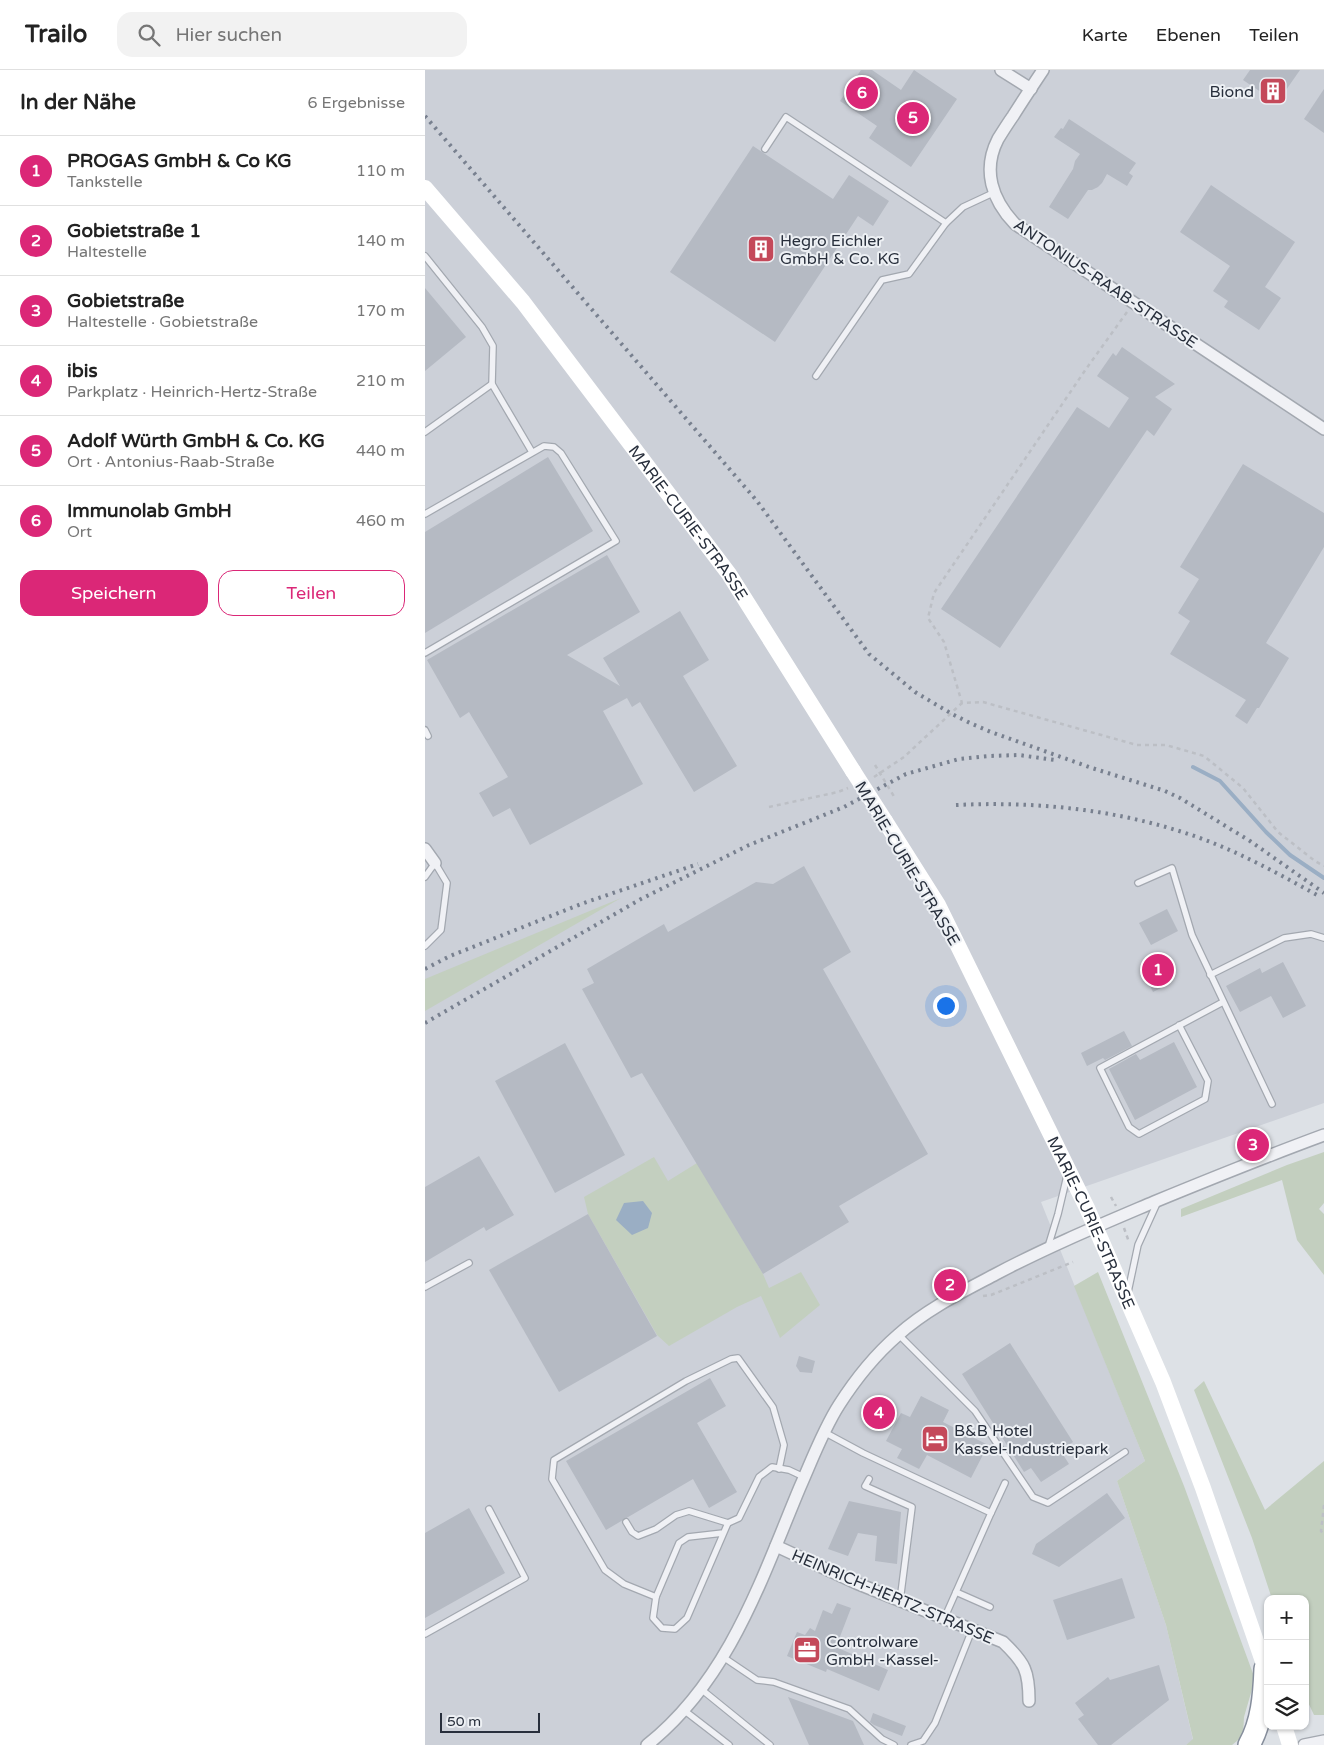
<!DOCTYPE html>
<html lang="de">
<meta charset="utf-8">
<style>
:root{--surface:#fff;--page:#f2f2f2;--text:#222;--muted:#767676;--line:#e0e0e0;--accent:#db2777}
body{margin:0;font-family:"Varela Round",sans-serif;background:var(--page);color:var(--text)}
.controls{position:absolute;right:15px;bottom:15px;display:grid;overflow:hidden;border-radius:10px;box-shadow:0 1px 4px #0004}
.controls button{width:45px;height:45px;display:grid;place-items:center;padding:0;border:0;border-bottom:1px solid var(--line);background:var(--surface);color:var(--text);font:25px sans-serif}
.scale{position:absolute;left:15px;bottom:12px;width:100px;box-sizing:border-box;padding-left:5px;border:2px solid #282f3c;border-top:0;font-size:14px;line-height:18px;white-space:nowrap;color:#282f3c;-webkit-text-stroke:4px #edf0f4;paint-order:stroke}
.you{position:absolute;left:520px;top:935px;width:18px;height:18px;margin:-12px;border:4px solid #fff;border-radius:50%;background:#1a73e8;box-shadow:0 0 0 8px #1a73e833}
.badge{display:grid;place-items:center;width:32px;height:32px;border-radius:50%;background:var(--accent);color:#fff;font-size:16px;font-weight:700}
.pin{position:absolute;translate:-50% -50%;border:2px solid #fff;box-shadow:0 1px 5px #0006}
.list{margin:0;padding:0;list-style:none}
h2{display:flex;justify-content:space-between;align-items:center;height:65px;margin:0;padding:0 20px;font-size:21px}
h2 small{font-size:16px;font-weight:400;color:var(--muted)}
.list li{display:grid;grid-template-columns:32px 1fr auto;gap:15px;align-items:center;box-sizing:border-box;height:70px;padding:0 20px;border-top:1px solid var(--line)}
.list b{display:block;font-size:19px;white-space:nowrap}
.list p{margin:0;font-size:16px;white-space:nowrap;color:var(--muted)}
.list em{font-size:16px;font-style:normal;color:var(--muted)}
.actions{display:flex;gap:10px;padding:15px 20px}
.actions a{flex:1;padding:11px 0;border:1px solid var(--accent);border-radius:15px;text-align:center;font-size:18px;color:var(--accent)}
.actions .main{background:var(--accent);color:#fff}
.icon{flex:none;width:28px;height:28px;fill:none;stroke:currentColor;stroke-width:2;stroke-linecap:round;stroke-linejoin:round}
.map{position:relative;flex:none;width:899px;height:1675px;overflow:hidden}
header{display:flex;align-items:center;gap:30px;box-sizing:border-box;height:70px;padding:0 25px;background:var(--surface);border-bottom:1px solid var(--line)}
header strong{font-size:24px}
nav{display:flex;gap:28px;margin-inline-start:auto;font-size:18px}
.search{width:350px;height:45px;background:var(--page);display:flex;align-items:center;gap:12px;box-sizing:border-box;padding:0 18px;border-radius:15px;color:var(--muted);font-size:19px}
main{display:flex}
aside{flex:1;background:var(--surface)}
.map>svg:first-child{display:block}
.built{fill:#ccd0d8}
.green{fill:#c3cfbf}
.water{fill:#9aaec4}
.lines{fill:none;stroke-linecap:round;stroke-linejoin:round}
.stream{stroke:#9aaec4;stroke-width:4}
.building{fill:#b5bac3}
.service-casing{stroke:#a3a8b0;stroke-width:8}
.minor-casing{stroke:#a3a8b0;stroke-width:14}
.motorway-casing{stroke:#868e9c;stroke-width:24}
.path{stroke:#bcbfc5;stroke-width:2.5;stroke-dasharray:4 4;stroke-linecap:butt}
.service{stroke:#f0f1f5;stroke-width:5.5}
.minor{stroke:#f0f1f5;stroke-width:11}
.secondary{stroke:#fff;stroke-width:16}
.motorway{stroke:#fff;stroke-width:21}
.rail{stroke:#78808f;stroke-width:4;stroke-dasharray:2.5 5;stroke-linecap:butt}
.path-bridge{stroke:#bcbfc5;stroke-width:2.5;stroke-dasharray:4 4;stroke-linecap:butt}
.secondary-bridge{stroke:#fff;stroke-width:16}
.labels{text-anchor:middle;stroke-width:4;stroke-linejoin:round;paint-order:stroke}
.poi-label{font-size:16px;fill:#282f3c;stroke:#edf0f4;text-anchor:start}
.street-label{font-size:16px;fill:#282f3c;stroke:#edf0f4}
</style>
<header>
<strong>Trailo</strong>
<div class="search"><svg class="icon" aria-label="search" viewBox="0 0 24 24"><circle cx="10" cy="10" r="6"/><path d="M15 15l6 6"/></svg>Hier suchen</div>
<nav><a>Karte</a><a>Ebenen</a><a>Teilen</a></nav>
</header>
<main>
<aside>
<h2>In der Nähe<small>6 Ergebnisse</small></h2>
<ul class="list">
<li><span class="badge">1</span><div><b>PROGAS GmbH &amp; Co KG</b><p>Tankstelle</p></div><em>110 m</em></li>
<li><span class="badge">2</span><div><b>Gobietstraße 1</b><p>Haltestelle</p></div><em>140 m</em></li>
<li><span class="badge">3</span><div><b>Gobietstraße</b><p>Haltestelle · Gobietstraße</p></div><em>170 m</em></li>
<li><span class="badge">4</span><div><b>ibis</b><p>Parkplatz · Heinrich-Hertz-Straße</p></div><em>210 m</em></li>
<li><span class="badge">5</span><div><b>Adolf Würth GmbH &amp; Co. KG</b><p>Ort · Antonius-Raab-Straße</p></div><em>440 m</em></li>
<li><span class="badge">6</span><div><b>Immunolab GmbH</b><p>Ort</p></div><em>460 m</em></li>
</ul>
<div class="actions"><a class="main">Speichern</a><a>Teilen</a></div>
</aside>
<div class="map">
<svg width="899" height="1675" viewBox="0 0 899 1675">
<rect width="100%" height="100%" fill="#dde1e6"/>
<path class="built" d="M0 0H899V1033L616 1132 720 1391 692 1411 741 1555 768 1670 761 1675H0Z"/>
<g class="green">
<path d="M196 828 0 941V909Z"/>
<path d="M899 1082V1133L894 1139 899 1144V1205L872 1170 857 1110 756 1147V1139L862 1095Z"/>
<path d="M229 1087 243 1111 272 1093 338 1204 344 1218 376 1202 395 1235 355 1268 336 1226 312 1237 244 1276 232 1265 163 1144 159 1127Z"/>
<path d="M673 1202 759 1416 830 1609 819 1647 818 1666 807 1675H761L768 1669 741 1555 692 1411 720 1391 649 1216Z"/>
<path d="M779 1311 840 1440 899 1391V1645H889L880 1626V1529H847L827 1468 769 1320Z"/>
</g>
<path class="water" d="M218 1131 227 1143 223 1158 207 1165 191 1150 199 1133Z"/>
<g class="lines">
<path class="stream" d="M768 697 795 711 841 762 865 785 899 808"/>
</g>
<g class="building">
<path d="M436 0H447L476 20 489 0 532 29 486 97 444 68 452 56 415 31Z"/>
<path d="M825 0H875L852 33 818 10Z"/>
<path d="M899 19V63L879 49Z"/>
<path d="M644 49 711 93 704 103 708 106 702 116 682 104 677 113 673 117 667 120H663L643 149 624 137 648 99 650 91 655 84 629 67 636 58 638 59Z"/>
<path d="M328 76 408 129 424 105 464 131 448 156 433 146 350 272 245 202Z"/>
<path d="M786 115 870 172 840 217 856 228 834 260 799 237 803 231 788 221 805 196 755 162Z"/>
<path d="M0 218 41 267 0 301Z"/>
<path d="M697 277 750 314 730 327 747 339 729 366 722 360 575 578 516 539 652 337 684 358 704 328 672 306 688 283 691 286Z"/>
<path d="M123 387 168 461 0 563V462Z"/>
<path d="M818 394 899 443V477L841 573 864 588 834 638H832L822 654 810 646 821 630 745 584 765 551 753 543 774 509 755 497Z"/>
<path d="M182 485 215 542 142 585 195 616 178 588 255 541 284 590 258 606 312 696 269 722 215 632 207 637 202 628 178 641 218 714 105 775 85 738 68 747 54 723 83 707 44 642 35 648 2 590Z"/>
<path d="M379 796 426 882 398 899 503 1084 414 1136 424 1152 338 1204 217 1003 206 1008 157 919 169 913 162 899 239 854 243 862 331 812 348 814Z"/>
<path d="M742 839 753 861 726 875 714 853Z"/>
<path d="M732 892 744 914 728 922 717 900Z"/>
<path d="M858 892 881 936 858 948 846 926 815 942 801 916 835 898 837 903Z"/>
<path d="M699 961 707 976 680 990 678 988 662 996 656 983Z"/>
<path d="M749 972 772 1017 710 1050 684 999 711 984 715 990Z"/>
<path d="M140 973 200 1085 130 1123 70 1011Z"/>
<path d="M54 1086 89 1145 61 1161 59 1157 0 1192V1117Z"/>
<path d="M163 1144 232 1266 134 1322 64 1200Z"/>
<path d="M585 1273 648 1372 635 1380 644 1394 616 1412 606 1398 599 1402 537 1304Z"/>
<path d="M374 1286 390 1291 387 1303 375 1302 371 1296Z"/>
<path d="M285 1308 301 1336 272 1353 312 1422 284 1438 268 1409 181 1460 141 1391Z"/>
<path d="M496 1326 524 1340 518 1352 563 1375 546 1408 502 1385 494 1399 472 1388 477 1379 461 1371 476 1343 485 1347Z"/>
<path d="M682 1423 700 1448 634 1497 607 1484 611 1474Z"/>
<path d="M424 1431 476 1442 472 1494 450 1491 452 1466 433 1463 423 1486 403 1479Z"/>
<path d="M44 1438 80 1503 0 1548V1463Z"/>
<path d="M697 1508 710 1548 642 1570 628 1530Z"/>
<path d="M412 1533 426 1538 411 1577 463 1600 454 1621 402 1599 401 1602 362 1586 372 1562 380 1565 385 1558 390 1561 398 1540 407 1544Z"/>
<path d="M734 1595 744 1630 686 1675H673L653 1649 659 1645 650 1633 683 1607 685 1610Z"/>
<path d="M363 1627 428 1651 439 1675H384Z"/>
<path d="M448 1643 481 1656 477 1666 449 1655 445 1652Z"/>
</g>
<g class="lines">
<g class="service-casing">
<g id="service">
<path d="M340 79 361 47 521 153"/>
<path d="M0 186 57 257 68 276 67 314"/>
<path d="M391 306 457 210 484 204 521 153 538 137 568 123"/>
<path d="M0 362 67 314 107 382"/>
<path d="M0 444 119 376 129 377 136 383 191 471 0 583"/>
<path d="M0 660 3 666"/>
<path d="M0 807 10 793 22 813 16 860 0 876"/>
<path d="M713 813 747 798 767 865 847 1034"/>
<path d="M785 905 859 868 886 864 899 868"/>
<path d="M754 955 783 1011 780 1029 714 1064 704 1057 675 998 798 932"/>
<path d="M623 1177 633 1144 642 1106"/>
<path d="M0 1217 44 1193"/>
<path d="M703 1222 713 1175 733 1131"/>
<path d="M473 1264 550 1341 608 1427 623 1433 700 1382"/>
<path d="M399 1362 438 1383 566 1443 519 1549"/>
<path d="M444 1409 440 1416 487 1437 475 1531"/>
<path d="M566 1443 580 1413"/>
<path d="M201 1452 207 1462 213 1466 231 1459 251 1445 264 1441 303 1453 314 1448 334 1407 347 1397 364 1400 379 1407"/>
<path d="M298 1463 263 1467 254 1473 231 1527 228 1548 237 1558 250 1559 262 1548 303 1453"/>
<path d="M531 1522 565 1537"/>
<path d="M231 1527 199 1514 180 1500 127 1409 129 1390 261 1311 306 1289 313 1288 348 1337 359 1375 354 1399"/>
<path d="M0 1564 100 1508 64 1439"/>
<path d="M298 1587 332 1610 349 1612 424 1639 457 1669 469 1675"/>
<path d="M276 1619 345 1675"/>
<path d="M260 1641 304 1675"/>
<path d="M486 1675 498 1671 510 1653 547 1560"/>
</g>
</g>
<g class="minor-casing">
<g id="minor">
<path d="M576 0 606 19"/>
<path d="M618 0C608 15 598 30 588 46 583 53 578 61 573 69 557 100 567 130 590 154L899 359"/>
<path d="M0 779 10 793"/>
<path d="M351 1476 431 1513 578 1572C600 1593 604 1601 604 1631"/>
<path d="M222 1675C304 1610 336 1510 375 1417 387 1390 398 1360 414 1335 430 1310 451 1284 473 1265 502 1239 537 1222 571 1204 622 1177 675 1155 729 1132 785 1109 842 1086 899 1065"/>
<path d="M879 1675 899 1671"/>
</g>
</g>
<g class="motorway-casing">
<path id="motorway" d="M824 1675C837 1652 839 1625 840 1599"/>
</g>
<g class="path">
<path d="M702 242 661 299 509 523 503 548 519 572 537 633 558 632 712 675H741L779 686 818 718 853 762 890 791 899 796"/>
<path d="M449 707 479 687 537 633"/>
<path d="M344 737 413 722 423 718"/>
<path d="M686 1127 691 1136"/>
<path d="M699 1158 704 1172"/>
<path d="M558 1226 566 1225 648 1192"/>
<path d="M899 1435 896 1461 899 1465"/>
</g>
<use href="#service" class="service"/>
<use href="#minor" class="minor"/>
<g class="secondary">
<path id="s1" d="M0 118 98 232 304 504 428 701"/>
<path id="s2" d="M460 751 513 835 662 1138 738 1312 778 1418 843 1606"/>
<path d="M859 1656 865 1675"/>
</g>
<use href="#motorway" class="motorway"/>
<g class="rail">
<path d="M0 46 332 431 444 584 490 622 527 644 545 653 566 662 667 698 740 721 755 728 825 771 899 823"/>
<path d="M531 735C614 731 697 740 775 768 816 783 854 804 892 825"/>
<path d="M0 899 25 886 156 834 273 794"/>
<path d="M0 953 216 829 324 775 419 737 481 704 534 689 564 686 594 685 630 690"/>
</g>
<path class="path-bridge" d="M450 695 470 728"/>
<path class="secondary-bridge" d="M428 701 460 751"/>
</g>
<defs>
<g id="building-square" transform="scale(1.4375)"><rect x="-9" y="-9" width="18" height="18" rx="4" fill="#c4495a" stroke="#edf0f4"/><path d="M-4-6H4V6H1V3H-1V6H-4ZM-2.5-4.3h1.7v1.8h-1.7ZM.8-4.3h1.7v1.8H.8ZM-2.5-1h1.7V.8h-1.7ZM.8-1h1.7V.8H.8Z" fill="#fff"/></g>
<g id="hotel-square" transform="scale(1.4375)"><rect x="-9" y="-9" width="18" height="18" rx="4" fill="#c4495a" stroke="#edf0f4"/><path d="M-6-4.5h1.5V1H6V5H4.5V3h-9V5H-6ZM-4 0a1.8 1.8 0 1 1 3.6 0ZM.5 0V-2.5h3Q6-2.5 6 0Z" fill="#fff"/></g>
<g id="office-square" transform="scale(1.4375)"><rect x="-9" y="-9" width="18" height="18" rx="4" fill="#c4495a" stroke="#edf0f4"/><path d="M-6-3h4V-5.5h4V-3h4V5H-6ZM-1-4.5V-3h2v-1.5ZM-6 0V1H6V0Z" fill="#fff"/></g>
</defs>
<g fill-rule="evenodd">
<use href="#building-square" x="848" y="21"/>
<use href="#building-square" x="336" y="179"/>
<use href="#hotel-square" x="510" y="1369"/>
<use href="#office-square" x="382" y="1580"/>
</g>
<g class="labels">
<g class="poi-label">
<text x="829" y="27" text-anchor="end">Biond</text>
<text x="355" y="176">Hegro Eichler<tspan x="355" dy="18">GmbH &amp; Co. KG</tspan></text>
<text x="529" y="1366">B&amp;B Hotel<tspan x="529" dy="18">Kassel-Industriepark</tspan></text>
<text x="401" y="1577">Controlware<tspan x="401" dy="18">GmbH -Kassel-</tspan></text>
</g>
<g class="street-label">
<text transform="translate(681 213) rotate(34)" y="6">ANTONIUS-RAAB-STRASSE</text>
<text dy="6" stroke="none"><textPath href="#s1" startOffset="426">MARIE-CURIE-STRASSE</textPath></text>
<text transform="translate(483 793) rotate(59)" y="6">MARIE-CURIE-STRASSE</text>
<text dy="6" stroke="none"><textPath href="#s2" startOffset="452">MARIE-CURIE-STRASSE</textPath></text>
<text transform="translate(468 1526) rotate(23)" y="6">HEINRICH-HERTZ-STRASSE</text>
</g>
</g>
</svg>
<div class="controls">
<button>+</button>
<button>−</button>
<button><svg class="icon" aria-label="layers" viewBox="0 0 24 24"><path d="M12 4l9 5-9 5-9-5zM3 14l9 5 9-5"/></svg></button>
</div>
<div class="scale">50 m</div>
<div class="you"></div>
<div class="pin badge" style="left:733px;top:900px">1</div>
<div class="pin badge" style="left:525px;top:1215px">2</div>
<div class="pin badge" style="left:828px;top:1075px">3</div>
<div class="pin badge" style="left:454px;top:1343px">4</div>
<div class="pin badge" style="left:488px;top:48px">5</div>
<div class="pin badge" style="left:437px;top:23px">6</div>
</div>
</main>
